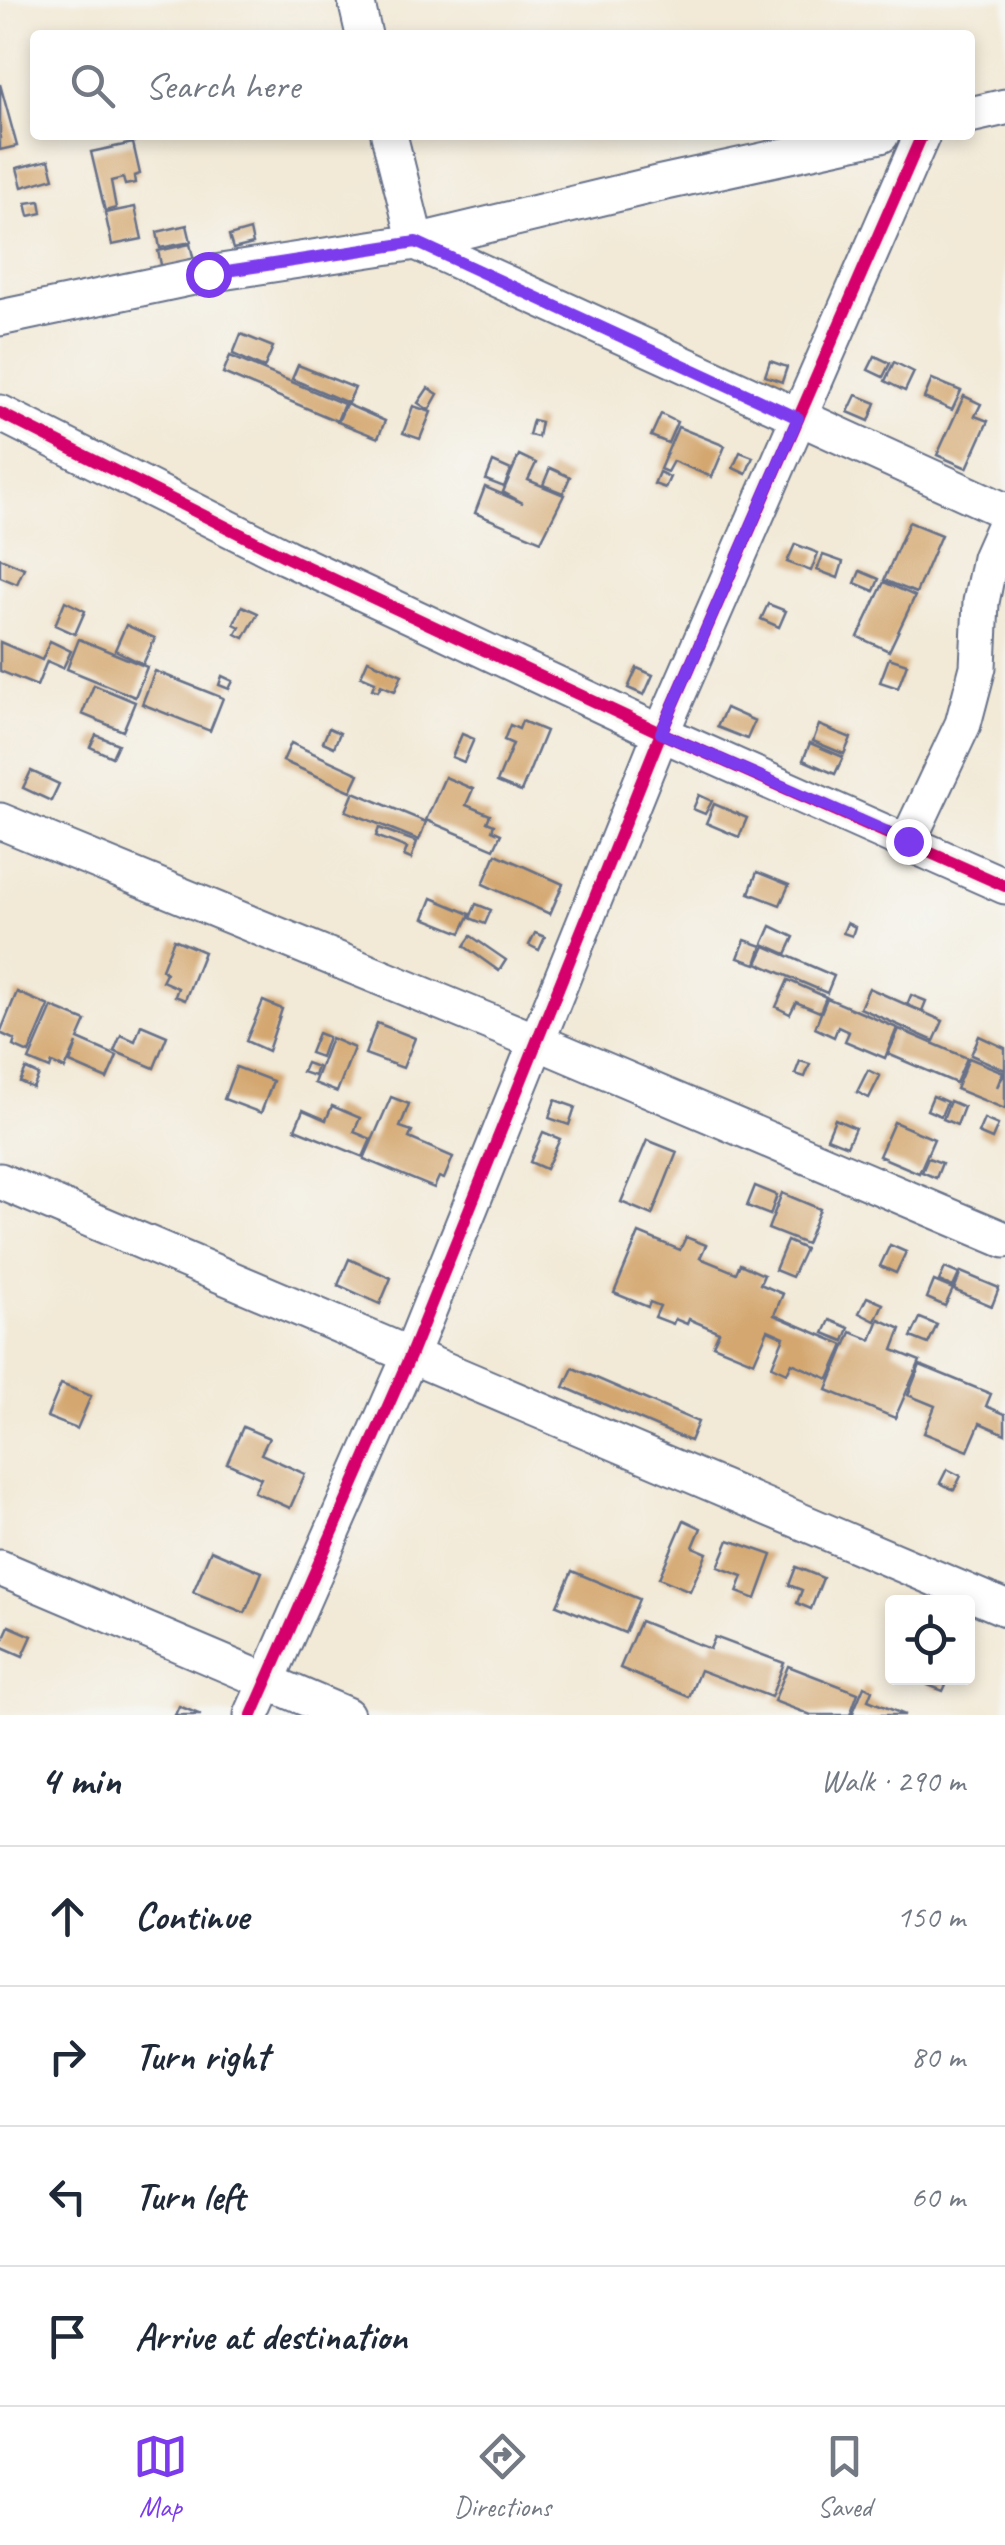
<!DOCTYPE html>
<meta charset="utf-8">
<style>
:root{--surface:#fff;--page:#f6f6f7;--text:#1f2937;--muted:#747a83;--line:#e0e1e3;--accent:#7c3aed}
body{margin:0;font-family:Caveat,sans-serif;background:var(--page);color:var(--text)}
.controls{position:absolute;right:30px;bottom:30px;display:grid;overflow:hidden;border-radius:10px;box-shadow:0 5px 15px #0003}
.controls button{width:90px;height:90px;display:grid;place-items:center;padding:0;border:0;border-bottom:2px solid var(--line);background:var(--surface);color:var(--text);font:50px sans-serif}
.stop{position:absolute;width:30px;height:30px;margin:-22px;border:8px solid #7c3aed;border-radius:50%;background:#fff}
.stop.end{background:#7c3aed;border-color:#fff;box-shadow:0 2px 10px #0008}
.list{margin:0;padding:0;list-style:none}
h2{display:flex;justify-content:space-between;align-items:center;height:130px;margin:0;padding:0 40px;font-size:42px}
h2 small{font-size:32px;font-weight:400;color:var(--muted)}
.list li{display:grid;grid-template-columns:65px 1fr auto;gap:30px;align-items:center;box-sizing:border-box;height:140px;padding:0 40px;border-top:2px solid var(--line)}
.list b{display:block;font-size:38px;white-space:nowrap}
.list em{font-size:32px;font-style:normal;color:var(--muted)}
.icon{flex:none;width:55px;height:55px;fill:none;stroke:currentColor;stroke-width:2;stroke-linecap:round;stroke-linejoin:round}
.map{position:relative;flex:none;width:1005px;height:1715px;overflow:hidden}
.search{position:absolute;background:var(--surface);box-shadow:0 5px 15px #0003;left:30px;right:30px;top:30px;height:110px;display:flex;align-items:center;gap:25px;box-sizing:border-box;padding:0 35px;border-radius:10px;color:var(--muted);font-size:38px}
.sheet{height:690px;background:var(--surface)}
nav{display:flex;justify-content:space-around;align-items:center;box-sizing:border-box;height:140px;border-top:2px solid var(--line);background:var(--surface);font-size:28px;color:var(--muted)}
nav a{display:grid;justify-items:center;gap:5px}
nav .on{color:var(--accent)}
.map>svg:first-child{display:block}
.building{fill:#d4a76f}
.lines{fill:none;stroke-linecap:round;stroke-linejoin:round}
.minor-casing{stroke:#667088;stroke-width:39}
.minor{stroke:#fff;stroke-width:35}
.cycleway-casing{stroke:#f6f6f2;stroke-width:19}
.cycleway{stroke:#d6006c;stroke-width:12}
.route{stroke:#7c3aed;stroke-width:12}
</style>
<div class="map">
<svg width="1005" height="1715" viewBox="0 0 1005 1715">
<rect width="100%" height="100%" fill="#f6f6f2"/>
<filter id="ink" filterUnits="userSpaceOnUse"><feTurbulence type="fractalNoise" baseFrequency=".01" numOctaves="2"/><feDisplacementMap in="SourceGraphic" scale="20" xChannelSelector="R" yChannelSelector="G"/><feConvolveMatrix kernelMatrix="1 2 1 2 8 2 1 2 1" color-interpolation-filters="sRGB"/></filter>
<filter id="wash" filterUnits="userSpaceOnUse"><feTurbulence type="fractalNoise" baseFrequency=".0048" numOctaves="4" result="noise"/><feDisplacementMap in="SourceGraphic" scale="40" xChannelSelector="R" yChannelSelector="G"/><feGaussianBlur stdDeviation="2.25" result="paint"/><feColorMatrix in="noise" values="0 0 0 0 0 0 0 0 0 0 0 0 0 0 0 0 0 1.4 0 .05"/><feComposite in="paint" operator="in"/></filter>
<g filter="url(#wash)">
<rect width="100%" height="100%" fill="#f2e9d6"/>
<g id="blocks">
<g class="building">
<path d="M0 84 17 146 0 150Z"/>
<path d="M133 143 140 174 134 176 135 183 125 185 123 178 111 181 116 208 105 211 91 152Z"/>
<path d="M49 160 54 178 22 187 17 168Z"/>
<path d="M40 201 42 213 29 216 26 203Z"/>
<path d="M135 207 142 239 112 245 105 213Z"/>
<path d="M187 225 191 242 160 248 157 232Z"/>
<path d="M250 230 253 244 233 249 229 236Z"/>
<path d="M190 244 194 261 162 269 158 251Z"/>
<path d="M241 334 273 347 264 368 233 354Z"/>
<path d="M230 356 344 404 337 421 223 373Z"/>
<path d="M875 356 890 363 883 377 868 370Z"/>
<path d="M770 361 787 367 782 382 765 376Z"/>
<path d="M894 362 914 372 905 391 885 381Z"/>
<path d="M298 365 355 388 348 403 292 379Z"/>
<path d="M932 379 961 391 952 410 924 398Z"/>
<path d="M428 388 438 394 429 410 418 403Z"/>
<path d="M856 395 876 403 869 421 848 412Z"/>
<path d="M964 396 981 404 975 416 988 421 967 468 937 455Z"/>
<path d="M346 404 385 421 378 438 338 422Z"/>
<path d="M413 406 431 412 420 439 403 433Z"/>
<path d="M661 414 677 422 668 443 651 436Z"/>
<path d="M533 420 541 422 538 437 529 435Z"/>
<path d="M678 427 725 446 712 477 673 461 667 472 660 469Z"/>
<path d="M740 452 753 457 746 474 733 468Z"/>
<path d="M519 455 536 463 528 480 564 495 541 541 475 513 485 487 523 503 503 492Z"/>
<path d="M493 462 511 470 504 487 486 480Z"/>
<path d="M550 468 570 477 563 493 543 485Z"/>
<path d="M659 472 670 477 665 488 654 484Z"/>
<path d="M909 522 941 535 916 593 884 580Z"/>
<path d="M795 544 818 553 811 571 787 562Z"/>
<path d="M823 555 843 562 838 578 817 570Z"/>
<path d="M0 558 24 568 17 584 0 577Z"/>
<path d="M860 571 879 579 874 591 855 583Z"/>
<path d="M884 582 915 596 889 651 858 637Z"/>
<path d="M65 601 85 611 75 634 55 625Z"/>
<path d="M768 604 786 611 779 627 761 619Z"/>
<path d="M242 606 258 613 244 638 236 634 240 627 234 624Z"/>
<path d="M126 625 155 638 143 664 115 650Z"/>
<path d="M79 639 147 667 135 697 67 669Z"/>
<path d="M50 641 71 651 63 668 47 661 37 686 0 671V642L42 660Z"/>
<path d="M889 658 907 664 898 688 880 682Z"/>
<path d="M368 660 402 675 395 691 381 685 378 691 372 689 375 682 361 676Z"/>
<path d="M637 668 653 675 644 695 628 688Z"/>
<path d="M155 671 223 698 210 731 142 704Z"/>
<path d="M222 676 233 681 229 689 219 685Z"/>
<path d="M94 685 135 702 123 731 82 714Z"/>
<path d="M726 708 755 721 747 739 717 727Z"/>
<path d="M522 721 546 731 521 792 497 782 513 744 504 740 510 725 519 729Z"/>
<path d="M819 725 851 738 844 754 813 741Z"/>
<path d="M329 728 340 733 334 747 323 742Z"/>
<path d="M462 734 474 739 464 762 452 757Z"/>
<path d="M96 735 118 744 112 757 90 747Z"/>
<path d="M291 743 359 774 351 791 283 761Z"/>
<path d="M810 743 843 757 835 774 803 760Z"/>
<path d="M31 771 59 784 51 801 23 788Z"/>
<path d="M445 777 473 789 466 805 490 815 487 822 494 825 492 830 501 834 494 849 426 820Z"/>
<path d="M354 792 426 822 419 840 346 811Z"/>
<path d="M699 795 712 801 705 814 693 809Z"/>
<path d="M714 804 747 818 739 837 706 823Z"/>
<path d="M379 828 417 842 411 859 404 856 407 848 376 836Z"/>
<path d="M496 854 563 884 550 914 483 884Z"/>
<path d="M757 872 789 885 780 905 749 893Z"/>
<path d="M432 898 470 914 461 933 424 918Z"/>
<path d="M476 904 491 910 485 924 470 918Z"/>
<path d="M847 923 855 927 852 936 843 933Z"/>
<path d="M771 926 794 937 786 954 763 944Z"/>
<path d="M535 933 545 937 539 950 529 945Z"/>
<path d="M471 936 506 960 499 971 464 946Z"/>
<path d="M174 939 204 952 185 1000 175 996 178 988 162 981 166 973 162 969Z"/>
<path d="M745 940 762 946 756 964 738 958Z"/>
<path d="M765 946 834 976 827 993 757 963Z"/>
<path d="M788 980 826 997 820 1012 796 1002 790 1014 776 1007Z"/>
<path d="M869 988 943 1021 934 1041 860 1008Z"/>
<path d="M17 992 49 1006 29 1053 13 1046 15 1040 0 1033Z"/>
<path d="M911 995 926 1001 922 1011 907 1005Z"/>
<path d="M827 998 897 1028 885 1058 845 1041 849 1032 838 1027 834 1037 815 1028Z"/>
<path d="M263 1001 282 1009 268 1051 246 1041Z"/>
<path d="M52 1007 86 1021 78 1039 117 1056 107 1079 70 1063 77 1043 65 1069 52 1063 50 1069 29 1060Z"/>
<path d="M377 1023 415 1038 403 1068 365 1054Z"/>
<path d="M141 1025 167 1036 154 1068 114 1051 121 1035 135 1041Z"/>
<path d="M899 1029 967 1058 956 1083 888 1054Z"/>
<path d="M318 1033 328 1037 321 1057 310 1053Z"/>
<path d="M979 1036 1005 1048V1070L971 1055Z"/>
<path d="M331 1038 354 1048 337 1092 314 1083Z"/>
<path d="M969 1058 1003 1072 997 1087 1005 1073V1109L956 1089Z"/>
<path d="M800 1061 810 1064 805 1077 795 1074Z"/>
<path d="M306 1063 317 1067 314 1076 302 1072Z"/>
<path d="M236 1067 273 1081 261 1113 224 1099Z"/>
<path d="M26 1069 39 1075 33 1088 20 1082Z"/>
<path d="M868 1070 880 1076 869 1098 857 1092Z"/>
<path d="M933 1096 947 1102 941 1116 927 1110Z"/>
<path d="M391 1097 409 1104 400 1127 412 1131 409 1138 453 1157 444 1179 439 1177 434 1188 364 1159Z"/>
<path d="M555 1100 575 1107 569 1125 549 1118Z"/>
<path d="M950 1101 964 1107 957 1125 943 1119Z"/>
<path d="M332 1106 360 1118 354 1132 371 1139 363 1157 295 1129 303 1110 326 1120Z"/>
<path d="M835 1119 855 1128 847 1146 827 1138Z"/>
<path d="M984 1119 998 1125 992 1139 978 1133Z"/>
<path d="M894 1122 934 1139 919 1173 879 1156Z"/>
<path d="M543 1132 560 1139 546 1169 530 1162Z"/>
<path d="M647 1140 677 1152 652 1215 621 1202Z"/>
<path d="M928 1158 942 1163 936 1178 922 1172Z"/>
<path d="M755 1186 777 1195 770 1215 747 1206Z"/>
<path d="M782 1193 820 1209 806 1244 768 1229Z"/>
<path d="M639 1233 680 1250 686 1237 706 1245 700 1258 736 1273 740 1264 764 1275 760 1284 783 1294 774 1315 844 1345 829 1379 792 1363 787 1373 772 1366 784 1337 768 1330 754 1362 713 1345 719 1332 689 1319 687 1324 675 1319 673 1324 655 1317 660 1306 650 1302 648 1307 614 1293Z"/>
<path d="M787 1241 805 1249 792 1277 775 1270Z"/>
<path d="M890 1245 906 1252 896 1273 880 1266Z"/>
<path d="M349 1259 391 1278 380 1304 338 1285Z"/>
<path d="M945 1268 959 1274 953 1287 939 1281Z"/>
<path d="M961 1272 999 1288 992 1306 954 1290Z"/>
<path d="M934 1281 953 1289 945 1306 927 1298Z"/>
<path d="M867 1297 883 1304 875 1321 859 1313Z"/>
<path d="M920 1318 937 1325 928 1344 911 1337Z"/>
<path d="M879 1319 901 1329 893 1350 920 1361 895 1418 827 1390 851 1332 871 1340Z"/>
<path d="M830 1320 849 1328 844 1341 824 1333Z"/>
<path d="M920 1365 991 1394 986 1406 1005 1414V1434L980 1423 968 1451 924 1433 935 1406 908 1395Z"/>
<path d="M573 1368 698 1422 690 1441 564 1387Z"/>
<path d="M61 1384 91 1396 77 1429 47 1417Z"/>
<path d="M243 1427 269 1438 261 1454 305 1474 290 1508 254 1492 261 1478 227 1463Z"/>
<path d="M947 1469 961 1476 954 1490 940 1483Z"/>
<path d="M684 1520 701 1528 693 1547 707 1553 690 1591 659 1578Z"/>
<path d="M729 1540 772 1555 756 1599 737 1592 743 1576 718 1567Z"/>
<path d="M211 1550 262 1572 245 1613 193 1592Z"/>
<path d="M796 1567 823 1578 811 1609 797 1603 802 1590 789 1585Z"/>
<path d="M572 1571 639 1599 625 1633 557 1605Z"/>
<path d="M640 1621 710 1649 715 1637 784 1663 771 1697 700 1670 689 1697 620 1668Z"/>
<path d="M9 1626 32 1636 23 1656 0 1646Z"/>
<path d="M788 1666 858 1693 850 1715H811L774 1701Z"/>
<path d="M931 1678H949L943 1691 928 1685Z"/>
<path d="M864 1686 872 1690 868 1700 905 1715H852Z"/>
<path d="M179 1706 201 1715H175Z"/>
</g>
</g>
</g>
<g filter="url(#ink)">
<use href="#blocks" fill-opacity="0" stroke="#667088" stroke-width="2.5"/>
<g class="lines">
<g class="minor-casing">
<g id="minor">
<path d="M356 0 364 35"/>
<path d="M970 115 1005 107"/>
<path d="M389 135 416 242 1005 511"/>
<path d="M0 318 208 274 416 242 657 184 881 135"/>
<path d="M0 413 286 557 661 733 1005 886"/>
<path d="M0 821 538 1042 1005 1240"/>
<path d="M908 841 963 724 978 667 981 602 990 558 1005 524"/>
<path d="M0 1181 1005 1608"/>
<path d="M0 1568 346 1715"/>
<path d="M252 1715 411 1354 661 733 922 135"/>
</g>
</g>
<use href="#minor" class="minor"/>
<g class="cycleway-casing">
<g id="cycleway">
<path d="M0 413 286 557 661 733 1005 886"/>
<path d="M252 1715 411 1354 661 733 922 135"/>
</g>
</g>
<use href="#cycleway" class="cycleway"/>
</g>
</g>
<g class="lines" filter="url(#ink)">
<path class="route" d="M208 274 416 242 798 418 661 733 908 841"/>
</g>
</svg>
<div class="controls">
<button><svg class="icon" aria-label="locate" viewBox="0 0 24 24"><circle cx="12" cy="12" r="6"/><path d="M12 2v4M12 18v4M2 12h4M18 12h4"/></svg></button>
</div>
<div class="stop" style="left:208px;top:274px"></div>
<div class="stop end" style="left:908px;top:841px"></div>
<div class="search"><svg class="icon" aria-label="search" viewBox="0 0 24 24"><circle cx="10" cy="10" r="6"/><path d="M15 15l6 6"/></svg>Search here</div>
</div>
<section class="sheet">
<h2>4 min<small>Walk · 290 m</small></h2>
<ul class="list">
<li><svg class="icon" aria-label="ahead" viewBox="0 0 24 24"><path d="M12 20V5M6 11l6-6 6 6"/></svg><div><b>Continue</b></div><em>150 m</em></li>
<li><svg class="icon" aria-label="right" viewBox="0 0 24 24"><path d="M7 20v-9h11M14 6l5 5-5 5"/></svg><div><b>Turn right</b></div><em>80 m</em></li>
<li><svg class="icon" aria-label="left" viewBox="0 0 24 24"><path d="M17 20v-9H6M10 6l-5 5 5 5"/></svg><div><b>Turn left</b></div><em>60 m</em></li>
<li><svg class="icon" aria-label="arrive" viewBox="0 0 24 24"><path d="M6 21V4h12l-3 4 3 4H6"/></svg><div><b>Arrive at destination</b></div></li>
</ul>
</section>
<nav>
<a class="on"><svg class="icon" aria-label="map" viewBox="0 0 24 24"><path d="M3 6l6-2 6 2 6-2v14l-6 2-6-2-6 2zM9 4v14M15 6v14"/></svg>Map</a>
<a><svg class="icon" aria-label="directions" viewBox="0 0 24 24"><path d="M12 3l9 9-9 9-9-9zM9 14v-3h6M13 9l2 2-2 2"/></svg>Directions</a>
<a><svg class="icon" aria-label="saved" viewBox="0 0 24 24"><path d="M7 4h10v16l-5-4-5 4z"/></svg>Saved</a>
</nav>
